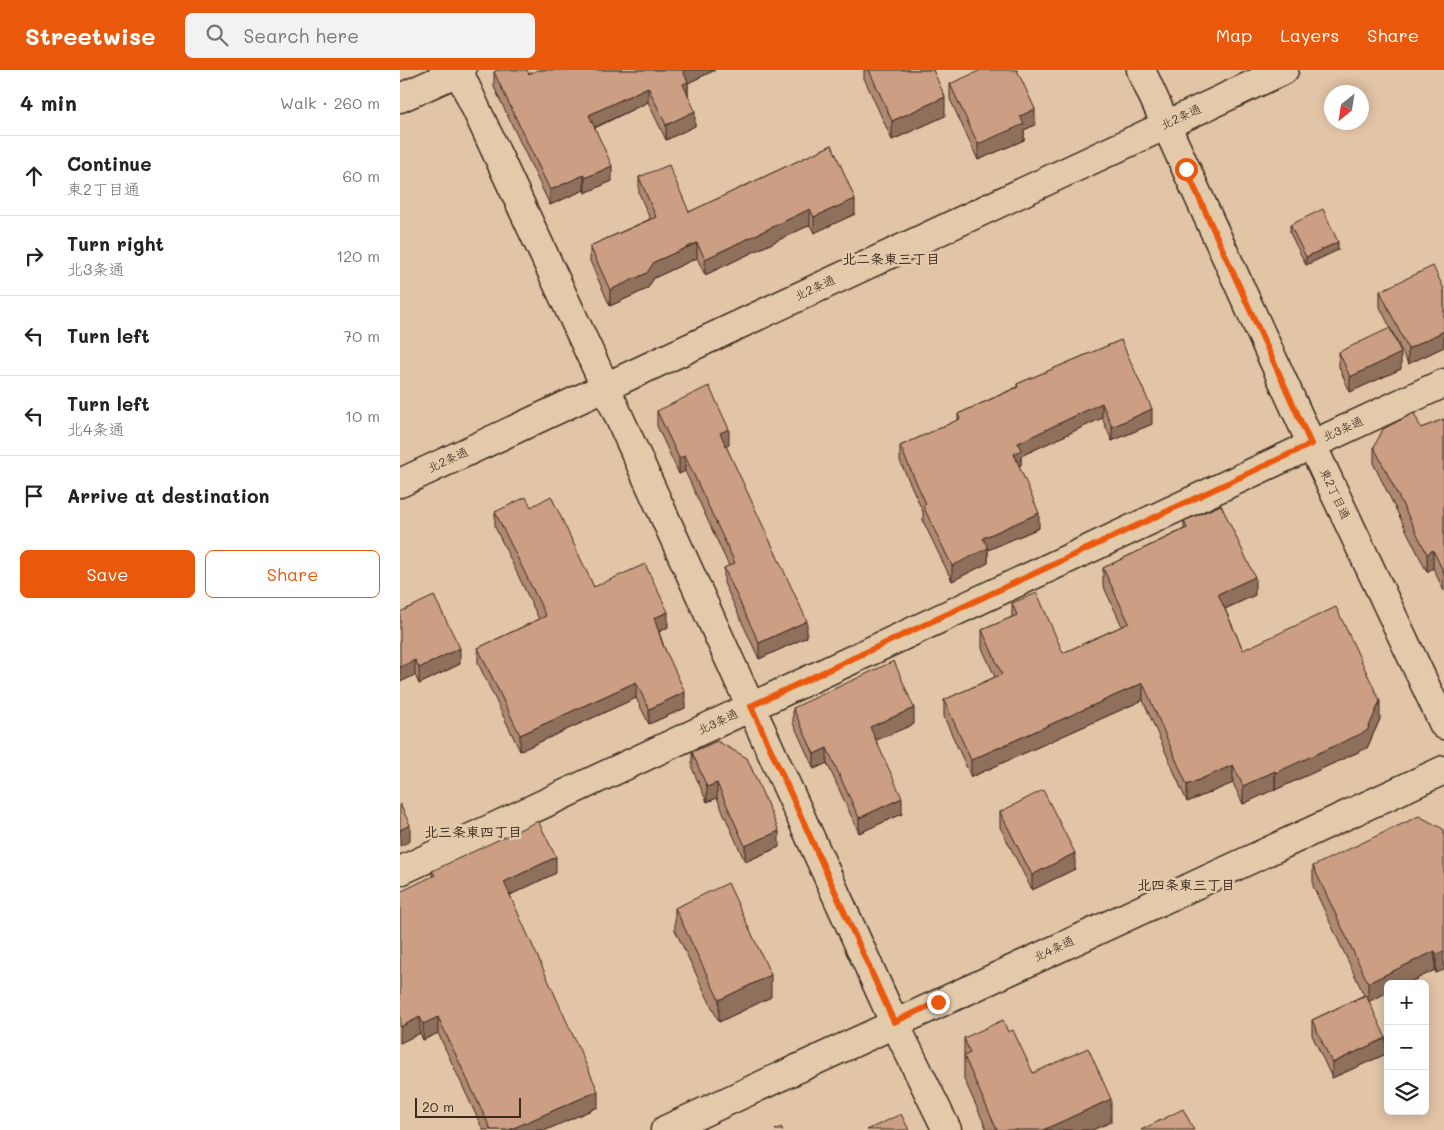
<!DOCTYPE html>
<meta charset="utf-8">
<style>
:root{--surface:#fff;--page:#f2f2f2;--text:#222;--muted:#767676;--line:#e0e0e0;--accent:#ea580c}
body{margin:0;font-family:Mali,"Klee One",sans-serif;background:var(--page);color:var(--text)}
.controls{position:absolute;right:15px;bottom:15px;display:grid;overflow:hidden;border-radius:8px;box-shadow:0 2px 12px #0003}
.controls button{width:45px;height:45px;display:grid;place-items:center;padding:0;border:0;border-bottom:1px solid var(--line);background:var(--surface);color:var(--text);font:25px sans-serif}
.compass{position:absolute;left:924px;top:15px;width:45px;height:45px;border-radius:50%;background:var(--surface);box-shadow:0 2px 12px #0003;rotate:210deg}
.scale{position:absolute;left:15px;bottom:12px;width:106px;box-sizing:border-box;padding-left:5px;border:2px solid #3b2a1e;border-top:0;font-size:14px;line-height:18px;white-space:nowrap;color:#3b2a1e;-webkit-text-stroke:4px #e2caab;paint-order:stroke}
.stop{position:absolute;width:15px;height:15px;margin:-11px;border:4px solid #ea580c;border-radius:50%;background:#fff}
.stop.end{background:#ea580c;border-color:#fff;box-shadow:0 1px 5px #0008}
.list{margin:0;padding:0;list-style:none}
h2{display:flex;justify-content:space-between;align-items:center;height:65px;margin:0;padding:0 20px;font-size:21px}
h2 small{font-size:16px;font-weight:400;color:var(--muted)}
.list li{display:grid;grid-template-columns:32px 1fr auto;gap:15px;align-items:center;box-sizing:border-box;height:80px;padding:0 20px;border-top:1px solid var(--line)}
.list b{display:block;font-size:19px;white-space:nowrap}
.list p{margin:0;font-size:16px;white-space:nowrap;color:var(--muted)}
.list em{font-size:16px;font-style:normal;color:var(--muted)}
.actions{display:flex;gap:10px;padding:15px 20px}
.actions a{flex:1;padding:11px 0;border:1px solid var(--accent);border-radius:8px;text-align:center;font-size:18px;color:var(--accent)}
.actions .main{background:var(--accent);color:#fff}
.icon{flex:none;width:28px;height:28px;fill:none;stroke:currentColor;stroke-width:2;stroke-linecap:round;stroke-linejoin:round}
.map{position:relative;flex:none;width:1044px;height:1060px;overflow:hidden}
header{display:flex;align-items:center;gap:30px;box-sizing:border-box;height:70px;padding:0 25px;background:var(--accent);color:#fff}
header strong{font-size:24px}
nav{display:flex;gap:28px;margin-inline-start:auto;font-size:18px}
.search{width:350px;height:45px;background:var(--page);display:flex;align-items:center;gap:12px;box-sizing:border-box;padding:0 18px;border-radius:8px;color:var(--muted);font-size:19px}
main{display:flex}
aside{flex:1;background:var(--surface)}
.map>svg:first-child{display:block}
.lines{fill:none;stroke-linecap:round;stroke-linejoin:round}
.minor-casing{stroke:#3b2a1e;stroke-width:31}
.minor{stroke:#e2caab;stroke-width:28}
.wall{fill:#af8872;stroke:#3b2a1e}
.shaded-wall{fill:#8f6f5c;stroke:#3b2a1e}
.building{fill:#cc9e84;stroke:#3b2a1e}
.route{stroke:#ea580c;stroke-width:6}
.labels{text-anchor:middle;stroke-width:5;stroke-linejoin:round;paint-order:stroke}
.street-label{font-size:12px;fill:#3b2a1e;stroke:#e2caab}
.neighbourhood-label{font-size:14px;font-weight:bold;fill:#3b2a1e;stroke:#e2caab}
</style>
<header>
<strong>Streetwise</strong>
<div class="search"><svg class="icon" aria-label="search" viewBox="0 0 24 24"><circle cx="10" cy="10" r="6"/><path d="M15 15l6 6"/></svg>Search here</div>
<nav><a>Map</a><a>Layers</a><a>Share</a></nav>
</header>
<main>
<aside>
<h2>4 min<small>Walk · 260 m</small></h2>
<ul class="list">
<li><svg class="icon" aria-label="ahead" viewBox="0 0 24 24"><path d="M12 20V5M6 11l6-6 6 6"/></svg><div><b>Continue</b><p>東2丁目通</p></div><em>60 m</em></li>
<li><svg class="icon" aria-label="right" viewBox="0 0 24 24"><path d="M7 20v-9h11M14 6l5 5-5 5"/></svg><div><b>Turn right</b><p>北3条通</p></div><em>120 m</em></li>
<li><svg class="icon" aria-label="left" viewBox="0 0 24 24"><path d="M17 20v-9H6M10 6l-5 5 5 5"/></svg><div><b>Turn left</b></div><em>70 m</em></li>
<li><svg class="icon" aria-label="left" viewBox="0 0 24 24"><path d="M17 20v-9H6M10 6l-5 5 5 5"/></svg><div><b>Turn left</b><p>北4条通</p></div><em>10 m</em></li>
<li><svg class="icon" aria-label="arrive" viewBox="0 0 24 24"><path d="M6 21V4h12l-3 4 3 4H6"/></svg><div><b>Arrive at destination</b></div></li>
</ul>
<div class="actions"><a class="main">Save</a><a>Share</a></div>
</aside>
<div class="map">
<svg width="1044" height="1060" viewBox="0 0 1044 1060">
<rect width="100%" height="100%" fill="#e2c4a6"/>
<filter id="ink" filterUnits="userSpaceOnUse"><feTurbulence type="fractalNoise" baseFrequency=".02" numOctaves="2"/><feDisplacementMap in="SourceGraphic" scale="10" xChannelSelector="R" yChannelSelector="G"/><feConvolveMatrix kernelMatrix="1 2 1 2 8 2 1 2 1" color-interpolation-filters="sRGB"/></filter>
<g filter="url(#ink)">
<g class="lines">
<g class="minor-casing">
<g id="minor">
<path d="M58 0 205 316 494 952 547 1060"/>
<path d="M741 0 911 373 1044 655"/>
<path d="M0 28 62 0"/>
<path d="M0 413 884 0"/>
<path d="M0 801 1044 313"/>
<path d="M265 1060 1044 700"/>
</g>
</g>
<use href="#minor" class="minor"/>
</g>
<g class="wall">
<path d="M138 0H315L288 13V25L295 56 266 70 248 32 195 58 212 111 185 123 184 120 150 135 94 17V2L129 4Z"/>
<path d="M464 0H533L545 46 492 70 464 8Z"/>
<path d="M550 14 635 55 624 60V70L578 90 550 29Z"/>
<path d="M432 75 455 144 414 163 410 155 305 205 297 188 254 208 247 219 210 236 190 191V176L250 149 239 123V107L289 142Z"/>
<path d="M890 155 938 180 906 195 890 163Z"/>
<path d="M1044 219V277L1008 294 980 237V221Z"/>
<path d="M721 270 752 354 712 371 702 348 621 386V395L619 396 639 458 588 480V493L552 511 523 451V442L500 391V376L558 350V344L617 317V314Z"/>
<path d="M939 282 1001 299 950 322 939 297Z"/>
<path d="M257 341 329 375 326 376 407 567 359 589 324 513V498L329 496 285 401 279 404 257 356Z"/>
<path d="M1044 349V521L1033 498 1027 502 974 395V377L1021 358Z"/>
<path d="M131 437 194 517 268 557 259 562 285 638 249 654 236 628 120 681 78 593V578L139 549 95 457V442Z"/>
<path d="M784 451 855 525 825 539 843 580 980 649 967 678 875 720V719L843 734 833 713 787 732 743 630 571 707 544 647V630L595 607 582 578V560L612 547V533L663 583 722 556 703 515V498L784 459Z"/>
<path d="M34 526 60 594 19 614 15 605 0 612Z"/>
<path d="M393 638 514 654 476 670 502 744 459 763 427 693 414 699 393 653Z"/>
<path d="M292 682 379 777 345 792 317 728 307 732 292 698Z"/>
<path d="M600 742 675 799 632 820 600 757Z"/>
<path d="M1043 759 1036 903 1035 900 1006 914H988V922L969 931 986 984 932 1008 912 965V950L964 925 913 816V796Z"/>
<path d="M32 801 156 803 110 825 198 1037 146 1060H83L38 963 23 970 20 963 0 973 32 806Z"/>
<path d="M275 838 371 927 319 952 275 860Z"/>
<path d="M608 962 633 1003 711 1052 692 1060H587L564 1009V968Z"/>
</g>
<g class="shaded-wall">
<path d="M284 0H315L288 13V27L283 29V1Z"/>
<path d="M248 17V32L189 60V45Z"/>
<path d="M545 27V46L492 70V51Z"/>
<path d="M635 39V55L624 60V70L578 90V74L620 46Z"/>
<path d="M295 41V56L266 70V55Z"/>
<path d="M212 96V111L185 123V108Z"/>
<path d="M184 105V120L150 135V120Z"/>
<path d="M455 129V144L414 163V147Z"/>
<path d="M410 139V155L305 205V189Z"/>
<path d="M938 172V180L906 195V187Z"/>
<path d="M297 173V188L254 208 247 219 210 236V220L254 192Z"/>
<path d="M1044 261V277L1008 294V279Z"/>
<path d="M1001 283V299L950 322V307Z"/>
<path d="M702 333V348L621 386V395L614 398V384L618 373Z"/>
<path d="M752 339V354L712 371V357Z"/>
<path d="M329 359V375L320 379V363Z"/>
<path d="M285 386V401L279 404V388Z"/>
<path d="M639 443V458L588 480V493L552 511V496L583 468Z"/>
<path d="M1033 480V498L1027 502V484Z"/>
<path d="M855 507V525L818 542V524Z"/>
<path d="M268 542V557L254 564V548Z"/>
<path d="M407 551V567L359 589V573Z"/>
<path d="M60 578V594L19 614V598Z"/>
<path d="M15 590V605L0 612V597Z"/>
<path d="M236 612V628L120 681V665Z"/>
<path d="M743 613V630L571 707V690Z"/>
<path d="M285 622V638L249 654V639Z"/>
<path d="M980 631V649L967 678 875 720V703Z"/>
<path d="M514 638V654L470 673V657Z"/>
<path d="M427 678V693L414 699V684Z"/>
<path d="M833 695V713L787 732V715Z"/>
<path d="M875 701V719L843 734V716Z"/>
<path d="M317 713V728L307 732V717Z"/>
<path d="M502 728V744L459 763V748Z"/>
<path d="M10 755V771L0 776V760Z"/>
<path d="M379 761V777L345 792V776Z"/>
<path d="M675 783V799L632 820V805Z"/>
<path d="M156 787V803L104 828V812Z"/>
<path d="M1035 881V900L1006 914H988V922L968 932V913Z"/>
<path d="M1044 881V900L1036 903V884Z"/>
<path d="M371 905V927L319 952V930Z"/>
<path d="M20 947V963L0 973V957Z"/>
<path d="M38 947V963L23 970V954Z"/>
<path d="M986 968V984L932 1008V993Z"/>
<path d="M198 1021V1037L146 1060H109Z"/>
<path d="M711 1029V1052L692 1060H643Z"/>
</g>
<g class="building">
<path d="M98 0H127L129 4 138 0H284L283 1 288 12 283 14 295 41 266 55 248 17 189 45 212 96 185 108 184 105 150 120 94 2Z"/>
<path d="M469 0H533L545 27 492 51Z"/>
<path d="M581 0H617L635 39 620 46 624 54 578 74 550 14Z"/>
<path d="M432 75 455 129 414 147 410 139 305 189 297 173 254 192 247 203 210 220 190 176 256 147 239 107 269 95 289 142Z"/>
<path d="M923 139 938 172 906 187 890 155Z"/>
<path d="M1033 196 1044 219V261L1008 279 980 221Z"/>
<path d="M990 258 1001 283 950 307 939 282Z"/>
<path d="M721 270 752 339 712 357 702 333 618 373 621 380 614 384 639 443 583 468 588 478 552 496 523 436 526 434 500 376 560 349 558 344 618 317 617 314Z"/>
<path d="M309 316 329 359 320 363 407 551 359 573 324 498 335 493 285 386 279 388 257 341Z"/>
<path d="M1014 343 1021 358 1044 349V503L1033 480 1027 484 974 377 983 359Z"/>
<path d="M151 426 194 517 245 494 268 542 254 548 263 575 285 622 249 639 236 612 120 665 78 578 146 546 95 442 126 427 131 437Z"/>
<path d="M821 435 855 507 818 524 843 580 936 537 980 631 967 661 875 703V701L843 716 833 695 787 715 743 613 571 690 544 630 602 604 582 560 617 545 612 533 637 523 663 583 729 553 703 498 787 458 784 451Z"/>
<path d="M34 526 60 578 19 598 15 590 0 597V542Z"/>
<path d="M494 591 514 638 470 657 502 728 459 748 427 678 414 684 393 638Z"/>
<path d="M317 671 347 688 379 761 345 776 317 713 307 717 292 682Z"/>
<path d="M643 720 675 783 632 805 600 742Z"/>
<path d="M0 734 10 755 0 760Z"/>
<path d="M1019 746 1043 759 1044 760V881L1036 884 1035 881 968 913 913 796Z"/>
<path d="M138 751 156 787 104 812 198 1021 109 1060H91L38 947 23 954 20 947 0 957V822L35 805 32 801Z"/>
<path d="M328 813 371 905 319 930 275 838Z"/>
<path d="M966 925 986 968 932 993 912 950Z"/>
<path d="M603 950 608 962 613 960 633 1003 688 978 711 1029 643 1060H597L564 986 570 983 564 968Z"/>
<path d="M783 1039 794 1060H741Z"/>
<path d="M501 1044 509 1060H467Z"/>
<path d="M381 1057 383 1060H375Z"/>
</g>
</g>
<g class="lines" filter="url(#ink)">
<path class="route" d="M538 932 494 952 351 636 911 374 786 99"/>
</g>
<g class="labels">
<g class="street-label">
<text transform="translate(781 47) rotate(-25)" y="4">北2条通</text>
<text transform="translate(415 218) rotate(-25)" y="4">北2条通</text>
<text transform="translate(943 359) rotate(-24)" y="4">北3条通</text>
<text transform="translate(48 390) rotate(-25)" y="4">北2条通</text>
<text transform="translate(935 424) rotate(65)" y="4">東2丁目通</text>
<text transform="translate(318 652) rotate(-25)" y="4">北3条通</text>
<text transform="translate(654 879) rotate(-25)" y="4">北4条通</text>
</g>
<g class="neighbourhood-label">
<text x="491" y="194">北二条東三丁目</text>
<text x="73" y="767">北三条東四丁目</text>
<text x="786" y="820">北四条東三丁目</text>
</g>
</g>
</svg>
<div class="controls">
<button>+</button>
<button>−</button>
<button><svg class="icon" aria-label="layers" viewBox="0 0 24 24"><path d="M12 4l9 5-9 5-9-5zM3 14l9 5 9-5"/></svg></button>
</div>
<svg class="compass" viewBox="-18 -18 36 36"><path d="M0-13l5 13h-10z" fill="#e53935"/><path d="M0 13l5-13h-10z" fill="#767676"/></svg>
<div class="scale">20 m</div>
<div class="stop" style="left:786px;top:99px"></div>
<div class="stop end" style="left:538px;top:932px"></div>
</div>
</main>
